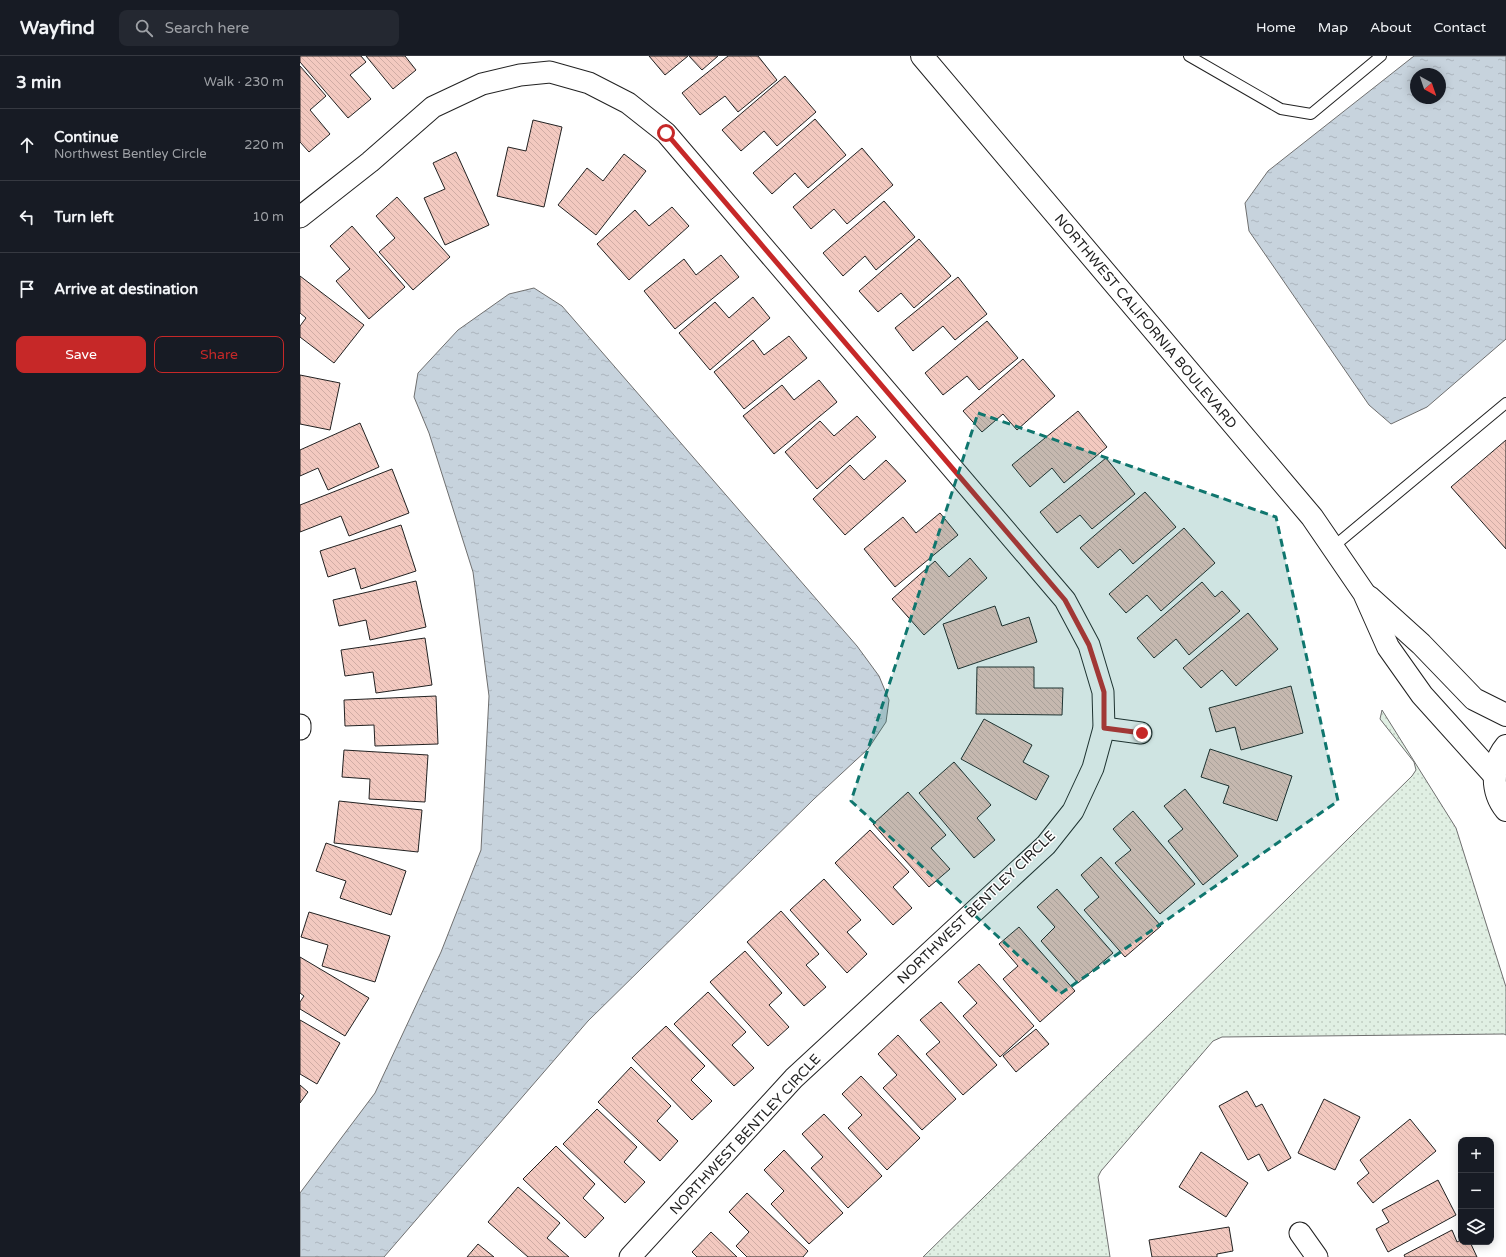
<!DOCTYPE html>
<meta charset="utf-8">
<style>
:root{--surface:#171b24;--page:#242831;--text:#f1f3f6;--muted:#9ea1a6;--line:#363941;--accent:#c62828}
body{margin:0;font-family:"Varela Round",sans-serif;background:var(--page);color:var(--text)}
.controls{position:absolute;right:12px;bottom:12px;display:grid;overflow:hidden;border-radius:8px;box-shadow:0 2px 10px #0003}
.controls button{width:36px;height:36px;display:grid;place-items:center;padding:0;border:0;border-bottom:1px solid var(--line);background:var(--surface);color:var(--text);font:20px sans-serif}
.compass{position:absolute;left:1110px;top:12px;width:36px;height:36px;border-radius:50%;background:var(--surface);box-shadow:0 2px 10px #0003;rotate:140deg}
.stop{position:absolute;width:12px;height:12px;margin:-9px;border:3px solid #c62828;border-radius:50%;background:#fff}
.stop.end{background:#c62828;border-color:#fff;box-shadow:0 1px 4px #0008}
.list{margin:0;padding:0;list-style:none}
h2{display:flex;justify-content:space-between;align-items:center;height:52px;margin:0;padding:0 16px;font-size:17px}
h2 small{font-size:13px;font-weight:400;color:var(--muted)}
.list li{display:grid;grid-template-columns:26px 1fr auto;gap:12px;align-items:center;box-sizing:border-box;height:72px;padding:0 16px;border-top:1px solid var(--line)}
.list b{display:block;font-size:15px;white-space:nowrap}
.list p{margin:0;font-size:13px;white-space:nowrap;color:var(--muted)}
.list em{font-size:13px;font-style:normal;color:var(--muted)}
.actions{display:flex;gap:8px;padding:12px 16px}
.actions a{flex:1;padding:9px 0;border:1px solid var(--accent);border-radius:8px;text-align:center;font-size:14px;color:var(--accent)}
.actions .main{background:var(--accent);color:#fff}
.icon{flex:none;width:22px;height:22px;fill:none;stroke:currentColor;stroke-width:2;stroke-linecap:round;stroke-linejoin:round}
.map{position:relative;flex:none;width:1206px;height:1201px;overflow:hidden}
header{display:flex;align-items:center;gap:24px;box-sizing:border-box;height:56px;padding:0 20px;background:var(--surface);border-bottom:1px solid var(--line)}
header strong{font-size:19px}
nav{display:flex;gap:22px;margin-inline-start:auto;font-size:14px}
.search{width:280px;height:36px;background:var(--page);display:flex;align-items:center;gap:10px;box-sizing:border-box;padding:0 14px;border-radius:8px;color:var(--muted);font-size:15px}
main{display:flex}
aside{flex:1;background:var(--surface)}
.map>svg:first-child{display:block}
.grass{fill:url(#grass-dots);stroke:#6f6f6f}
.water{fill:url(#water-ripples);stroke:#6f6f6f;fill-rule:evenodd}
.building{fill:url(#building-back-hatch);stroke:#222}
.lines{fill:none;stroke-linecap:round;stroke-linejoin:round}
.lane-casing{stroke:#222;stroke-width:12}
.street-casing{stroke:#222;stroke-width:23}
.secondary-casing{stroke:#222;stroke-width:24}
.lane{stroke:#fff;stroke-width:10}
.street{stroke:#fff;stroke-width:21}
.secondary{stroke:#fff;stroke-width:22}
.route{stroke:#c62828;stroke-width:5}
.marked{fill:#0f766e;fill-opacity:0.2;stroke:#0f766e;stroke-width:3;stroke-dasharray:8 5;stroke-linejoin:round}
.labels{text-anchor:middle;stroke-width:3;stroke-linejoin:round;paint-order:stroke}
.street-label{font-size:14px;fill:#222;stroke:#fff}
</style>
<header>
<strong>Wayfind</strong>
<div class="search"><svg class="icon" aria-label="search" viewBox="0 0 24 24"><circle cx="10" cy="10" r="6"/><path d="M15 15l6 6"/></svg>Search here</div>
<nav><a>Home</a><a>Map</a><a>About</a><a>Contact</a></nav>
</header>
<main>
<aside>
<h2>3 min<small>Walk · 230 m</small></h2>
<ul class="list">
<li><svg class="icon" aria-label="ahead" viewBox="0 0 24 24"><path d="M12 20V5M6 11l6-6 6 6"/></svg><div><b>Continue</b><p>Northwest Bentley Circle</p></div><em>220 m</em></li>
<li><svg class="icon" aria-label="left" viewBox="0 0 24 24"><path d="M17 20v-9H6M10 6l-5 5 5 5"/></svg><div><b>Turn left</b></div><em>10 m</em></li>
<li><svg class="icon" aria-label="arrive" viewBox="0 0 24 24"><path d="M6 21V4h12l-3 4 3 4H6"/></svg><div><b>Arrive at destination</b></div></li>
</ul>
<div class="actions"><a class="main">Save</a><a>Share</a></div>
</aside>
<div class="map">
<svg width="1206" height="1201" viewBox="0 0 1206 1201">
<defs>
<pattern id="grass-dots" width="8" height="8" patternUnits="userSpaceOnUse"><rect width="8" height="8" fill="#e0efe3"/><path d="M2 2h.1M6 6h.1" fill="none" stroke="#c0cdc2" stroke-width="1.8" stroke-linecap="round"/></pattern>
<pattern id="water-ripples" width="26" height="14" patternUnits="userSpaceOnUse"><rect width="26" height="14" fill="#c7d3dd"/><path d="M2 4q2-2 4 0t4 0M15 11q2-2 4 0t4 0" fill="none" stroke="#abb5bd"/></pattern>
<pattern id="building-back-hatch" width="6" height="6" patternUnits="userSpaceOnUse"><rect width="6" height="6" fill="#f3c9c0"/><path d="M-1 5l2 2M0 0l6 6M5-1l2 2" fill="none" stroke="#d0aca5"/></pattern>
</defs>
<rect width="100%" height="100%" fill="#fff"/>
<path class="grass" d="M1082 654 1156 772 1206 931V979L1204 978 922 981 913 985 801 1115 798 1121 810 1201H623L1112 720 1116 714 1114 706 1080 663Z"/>
<g class="water">
<path d="M1114 0H1206V283L1127 351 1091 368 1069 349 949 175 945 147 968 115ZM1116 18H1140V42H1116Z"/>
<path d="M234 232 262 250 557 590 579 620 589 644 586 666 568 693 514 743 288 965 84 1201H0V1137L75 1037 141 896 181 794 189 640 173 516 129 377 114 341 118 317 158 274 209 238Z"/>
</g>
<g class="building">
<path d="M0 0H61L66 6 50 19 71 43 48 62 0 6Z"/>
<path d="M66 0H105L116 14 93 33Z"/>
<path d="M349 0H388L365 19Z"/>
<path d="M389 0H418L402 14Z"/>
<path d="M428 0H458L477 24 438 56 425 40 400 59 382 37Z"/>
<path d="M0 10 26 40 10 54 30 78 9 96 0 86Z"/>
<path d="M485 20 516 56 477 90 464 75 441 95 422 74Z"/>
<path d="M515 63 546 99 508 132 495 117 472 138 453 117Z"/>
<path d="M233 64 262 71 244 151 197 140 208 91 226 95Z"/>
<path d="M562 92 593 129 547 168 534 153 511 173 493 151Z"/>
<path d="M156 96 189 169 145 189 124 142 145 133 133 107Z"/>
<path d="M324 98 346 115 296 179 258 149 287 112 303 125Z"/>
<path d="M97 141 150 201 113 234 79 196 95 182 76 160Z"/>
<path d="M584 145 615 181 576 214 565 200 543 220 523 197Z"/>
<path d="M372 151 389 170 329 224 297 188 335 154 349 170Z"/>
<path d="M52 170 105 231 69 263 36 225 50 213 30 190Z"/>
<path d="M619 183 651 220 614 252 601 237 578 256 559 235Z"/>
<path d="M421 199 439 221 375 273 344 235 384 203 396 219Z"/>
<path d="M0 220 64 269 34 307 0 281V270L6 262 0 257Z"/>
<path d="M658 221 687 258 655 284 643 270 613 295 595 272Z"/>
<path d="M453 241 470 262 410 314 379 277 415 246 429 262Z"/>
<path d="M687 265 718 302 679 334 667 320 643 339 625 317Z"/>
<path d="M489 280 507 302 444 353 414 316 453 284 464 299Z"/>
<path d="M723 303 755 340 717 374 703 358 682 376 663 355Z"/>
<path d="M0 319 40 327 30 374 0 368Z"/>
<path d="M519 324 537 346 474 398 443 360 482 329 494 344Z"/>
<path d="M778 355 807 391 764 427 752 412 730 431 712 409Z"/>
<path d="M557 360 576 381 517 433 485 396 520 365 534 380Z"/>
<path d="M60 367 79 411 28 434 18 412 0 420V394Z"/>
<path d="M1206 384V493L1151 431Z"/>
<path d="M806 402 835 438 792 473 780 459 757 477 740 456Z"/>
<path d="M586 404 606 425 545 479 513 443 550 409 564 424Z"/>
<path d="M92 413 109 457 49 480 41 460 0 476V449Z"/>
<path d="M845 436 876 471 833 508 820 493 798 512 780 492Z"/>
<path d="M640 457 658 479 595 531 564 493 603 461 616 477Z"/>
<path d="M101 469 116 515 61 533 55 512 28 521 20 495Z"/>
<path d="M884 472 915 507 861 555 847 539 826 557 809 538Z"/>
<path d="M670 502 687 522 624 579 592 543 635 505 649 521Z"/>
<path d="M116 525 126 571 70 584 66 564 39 570 33 544Z"/>
<path d="M902 526 915 541 922 535 940 555 889 599 876 583 854 602 837 582Z"/>
<path d="M695 550 702 570 729 561 737 586 658 613 643 568Z"/>
<path d="M948 557 978 593 936 630 922 614 901 632 883 612Z"/>
<path d="M125 582 132 629 76 637 73 616 45 620 41 594Z"/>
<path d="M677 611H734V632H763L762 659 676 658Z"/>
<path d="M991 630 1003 677 941 694 935 671 916 676 909 652Z"/>
<path d="M136 640 138 688 75 690 74 669 45 670 44 644Z"/>
<path d="M684 663 732 689 723 706 749 720 736 744 661 703Z"/>
<path d="M910 693 992 720 977 765 923 747 929 730 901 721Z"/>
<path d="M44 694 128 699 125 746 69 743 70 723 42 721Z"/>
<path d="M654 706 691 749 677 762 695 784 674 802 619 737Z"/>
<path d="M885 733 938 800 903 829 868 785 883 773 864 750Z"/>
<path d="M608 736 646 779 631 792 650 813 629 831 573 768Z"/>
<path d="M39 745 122 754 118 796 34 787Z"/>
<path d="M833 755 895 828 860 858 815 807 831 794 813 773Z"/>
<path d="M570 774 609 816 593 831 612 852 593 869 535 807Z"/>
<path d="M26 787 106 815 91 859 40 842 46 825 16 815Z"/>
<path d="M801 801 861 870 825 901 784 854 799 841 781 819Z"/>
<path d="M524 823 561 864 547 876 567 898 547 917 490 854Z"/>
<path d="M757 833 813 897 778 927 741 885 755 871 737 851Z"/>
<path d="M481 855 519 898 506 909 526 931 504 950 447 886Z"/>
<path d="M9 856 90 880 75 926 22 910 28 889 1 881Z"/>
<path d="M719 871 775 935 740 966 703 923 718 910 699 888Z"/>
<path d="M445 895 482 937 469 949 489 971 468 990 410 926Z"/>
<path d="M0 901 69 942 45 980 0 953V946L4 940 0 937Z"/>
<path d="M679 908 734 970 700 1001 663 960 677 947 658 926Z"/>
<path d="M408 936 446 976 432 989 454 1012 434 1030 374 968Z"/>
<path d="M641 946 697 1009 663 1039 626 998 640 986 620 964Z"/>
<path d="M0 964 40 987 17 1028 0 1018Z"/>
<path d="M366 970 405 1010 391 1024 412 1045 392 1064 332 1002Z"/>
<path d="M736 973 749 988 716 1016 703 1000Z"/>
<path d="M598 979 656 1043 622 1074 583 1032 597 1019 578 998Z"/>
<path d="M331 1011 371 1050 357 1065 378 1085 360 1105 298 1046Z"/>
<path d="M561 1020 620 1082 587 1114 548 1072 562 1059 542 1038Z"/>
<path d="M0 1029 8 1036 0 1047Z"/>
<path d="M947 1035 956 1051 962 1048 991 1102 968 1115 959 1098 948 1104 919 1050Z"/>
<path d="M1024 1043 1060 1061 1035 1114 998 1097Z"/>
<path d="M297 1053 337 1091 324 1106 345 1126 325 1147 263 1088Z"/>
<path d="M524 1058 582 1120 548 1152 511 1112 523 1101 502 1078Z"/>
<path d="M1110 1063 1136 1095 1073 1147 1057 1127 1069 1117 1060 1104Z"/>
<path d="M256 1090 295 1128 283 1142 304 1162 285 1182 223 1123Z"/>
<path d="M484 1094 543 1157 509 1188 471 1148 484 1135 464 1114Z"/>
<path d="M901 1096 948 1127 926 1161 879 1131Z"/>
<path d="M1138 1124 1156 1159 1088 1196 1076 1173 1089 1166 1082 1154Z"/>
<path d="M218 1131 260 1167 247 1182 269 1201H228L188 1166Z"/>
<path d="M447 1137 508 1195 503 1201H447L436 1190 449 1176 429 1156Z"/>
<path d="M929 1171 933 1195 917 1198V1201H852L849 1184Z"/>
<path d="M1152 1174 1157 1186 1161 1184V1186H1170L1177 1201H1105L1104 1199Z"/>
<path d="M411 1176 437 1201H397L392 1196Z"/>
<path d="M178 1188 194 1201H167Z"/>
</g>
<g class="lines">
<g class="lane-casing">
<g id="lane">
<path d="M889 0 981 53 1011 58 1081 0"/>
<path d="M1033 491 1206 347"/>
</g>
</g>
<g class="street-casing">
<g id="street">
<path d="M0 161 70 106 133 51 182 28 220 19 250 16 289 27 328 47 366 77 765 544 789 589 803 636 804 672 793 712 773 755 746 789 494 1022 330 1201"/>
<path d="M0 669V673"/>
<path d="M804 672 841 677"/>
<path d="M1000 1177 1017 1201"/>
</g>
</g>
<g class="secondary-casing">
<g id="secondary">
<path d="M622 0 1012 461 1064 537 1088 591 1122 639 1195 720"/>
<path d="M1069 541 1121 588 1174 643 1206 659"/>
<path d="M1206 690C1191 708 1191 736 1206 754"/>
</g>
</g>
<use href="#lane" class="lane"/>
<use href="#street" class="street"/>
<use href="#secondary" class="secondary"/>
</g>
<g class="lines">
<path class="route" d="M366 77 765 544 789 589 804 636V672L842 677"/>
</g>
<path class="marked" d="M678 357 976 461 1038 745 760 938 551 745Z"/>
<g class="labels">
<g class="street-label">
<text transform="translate(846 265) rotate(50)" y="5">NORTHWEST CALIFORNIA BOULEVARD</text>
<text transform="translate(676 851) rotate(-44)" y="5">NORTHWEST BENTLEY CIRCLE</text>
<text transform="translate(445 1078) rotate(-47)" y="5">NORTHWEST BENTLEY CIRCLE</text>
</g>
</g>
</svg>
<div class="controls">
<button>+</button>
<button>−</button>
<button><svg class="icon" aria-label="layers" viewBox="0 0 24 24"><path d="M12 4l9 5-9 5-9-5zM3 14l9 5 9-5"/></svg></button>
</div>
<svg class="compass" viewBox="-18 -18 36 36"><path d="M0-13l5 13h-10z" fill="#e53935"/><path d="M0 13l5-13h-10z" fill="#9ea1a6"/></svg>
<div class="stop" style="left:366px;top:77px"></div>
<div class="stop end" style="left:842px;top:677px"></div>
</div>
</main>
